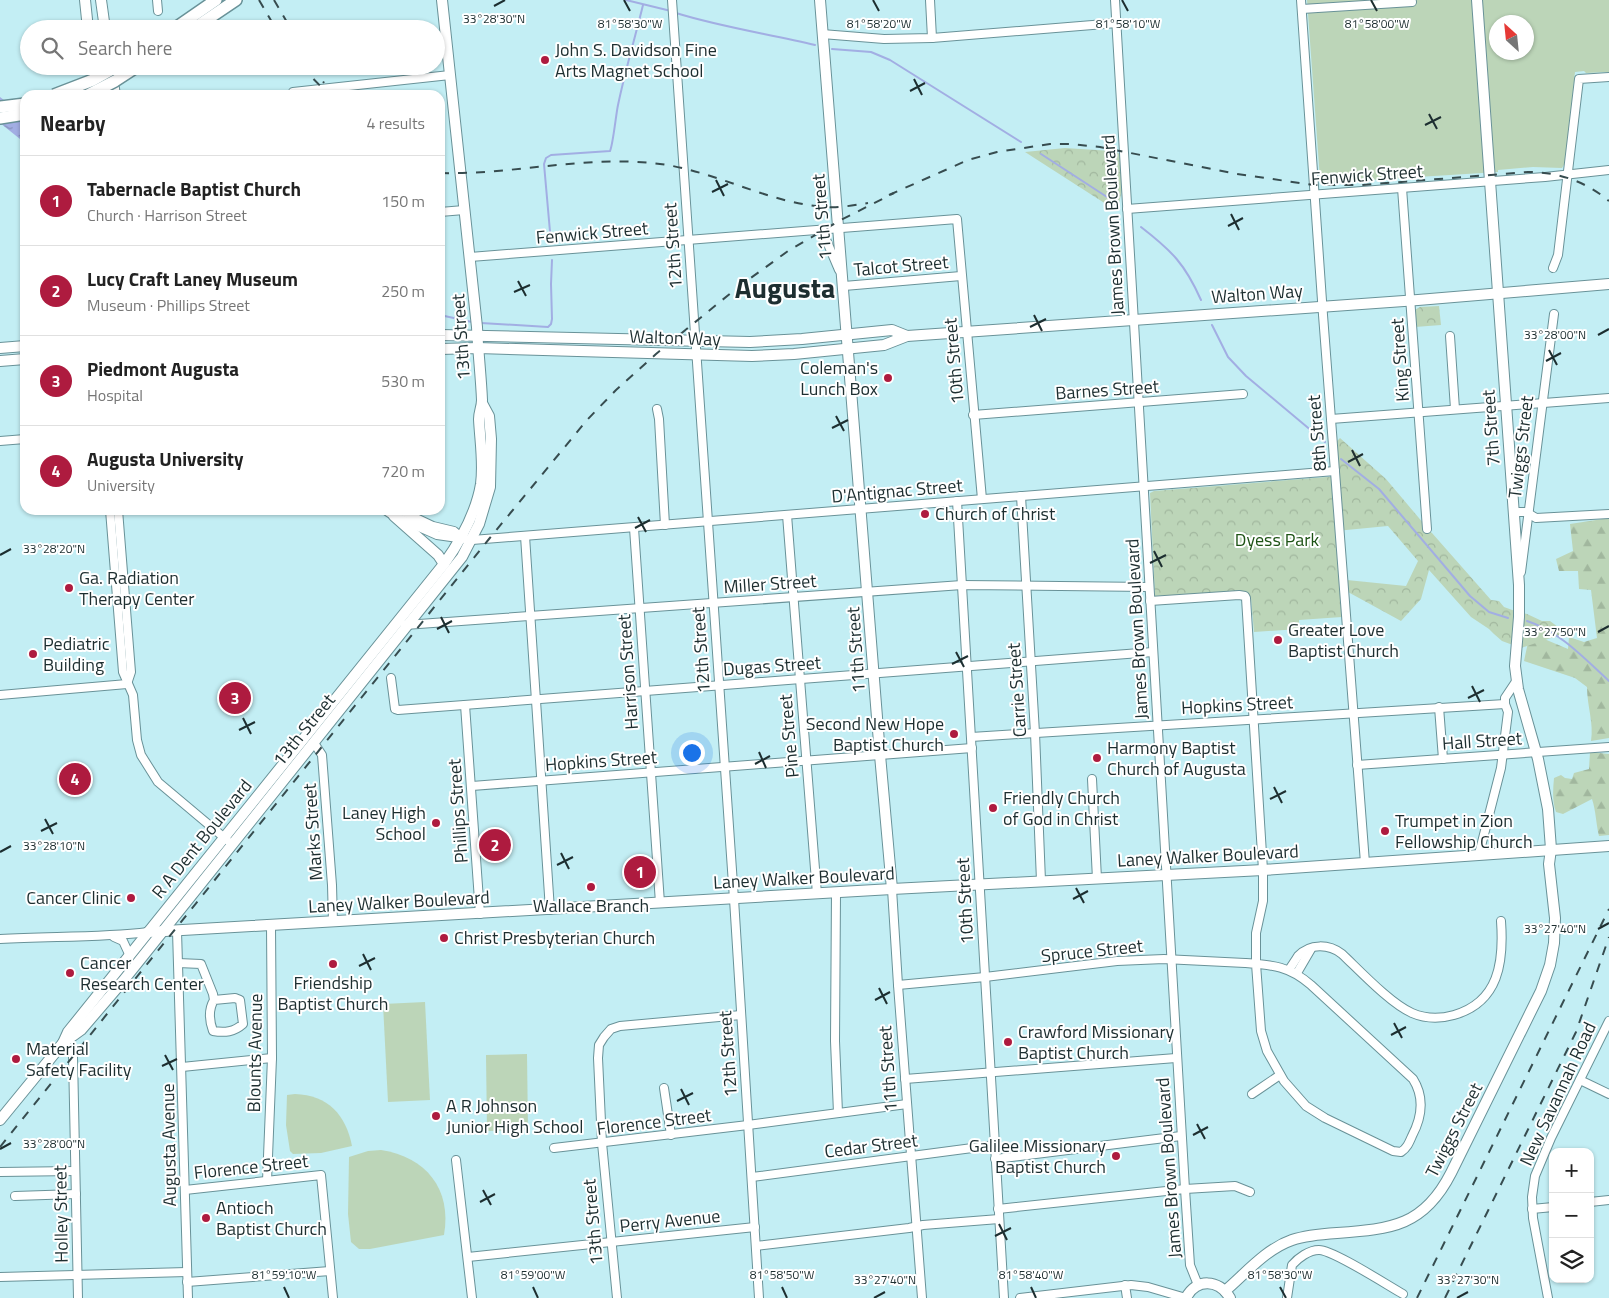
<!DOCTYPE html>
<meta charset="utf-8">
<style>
:root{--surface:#fff;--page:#f2f2f2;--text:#222;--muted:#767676;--line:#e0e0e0;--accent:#ae1b3f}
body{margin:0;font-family:"Titillium Web",sans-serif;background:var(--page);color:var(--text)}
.controls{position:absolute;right:15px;bottom:15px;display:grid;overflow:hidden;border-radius:10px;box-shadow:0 1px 4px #0004}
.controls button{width:45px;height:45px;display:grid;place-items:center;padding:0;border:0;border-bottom:1px solid var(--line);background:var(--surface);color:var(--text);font:25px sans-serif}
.compass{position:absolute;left:1489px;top:15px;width:45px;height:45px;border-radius:50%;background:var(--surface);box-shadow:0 1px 4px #0004;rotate:333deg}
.you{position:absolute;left:691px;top:752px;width:18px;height:18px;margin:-12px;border:4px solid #fff;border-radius:50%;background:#1a73e8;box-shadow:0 0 0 8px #1a73e833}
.badge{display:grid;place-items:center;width:32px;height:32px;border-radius:50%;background:var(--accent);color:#fff;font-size:16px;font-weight:700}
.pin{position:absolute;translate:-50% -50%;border:2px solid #fff;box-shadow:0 1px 5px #0006}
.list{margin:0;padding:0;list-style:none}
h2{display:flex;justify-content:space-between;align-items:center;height:65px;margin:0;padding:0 20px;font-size:21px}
h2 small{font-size:16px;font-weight:400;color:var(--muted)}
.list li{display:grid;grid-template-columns:32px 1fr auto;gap:15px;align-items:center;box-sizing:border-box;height:90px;padding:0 20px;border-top:1px solid var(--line)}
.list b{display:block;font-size:19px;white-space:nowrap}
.list p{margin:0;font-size:16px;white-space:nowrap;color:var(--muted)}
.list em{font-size:16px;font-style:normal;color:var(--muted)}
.icon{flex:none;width:28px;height:28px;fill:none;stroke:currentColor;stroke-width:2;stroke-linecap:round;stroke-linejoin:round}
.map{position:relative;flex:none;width:1609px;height:1298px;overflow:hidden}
.search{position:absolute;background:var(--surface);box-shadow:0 1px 4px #0004;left:20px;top:20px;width:425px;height:55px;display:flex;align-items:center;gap:12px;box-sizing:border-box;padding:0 18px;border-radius:28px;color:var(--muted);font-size:19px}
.panel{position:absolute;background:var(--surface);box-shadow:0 1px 4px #0004;left:20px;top:90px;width:425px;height:425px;border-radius:15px}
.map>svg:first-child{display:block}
.green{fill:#bcd5b8;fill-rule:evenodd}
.forest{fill:url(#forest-firs)}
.park{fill:url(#park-crowns)}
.water{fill:url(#water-ripples)}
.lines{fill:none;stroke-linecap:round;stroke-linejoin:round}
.stream{stroke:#a2aee3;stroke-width:2}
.minor-casing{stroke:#699298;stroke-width:10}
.major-casing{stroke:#699298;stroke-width:12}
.highway-casing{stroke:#699298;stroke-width:14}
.minor{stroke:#fff;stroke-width:8}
.major{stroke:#fff;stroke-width:10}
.highway{stroke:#fff;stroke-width:11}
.rail{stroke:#374c4f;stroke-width:2;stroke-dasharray:9 9;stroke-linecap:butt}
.highway-bridge-casing{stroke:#699298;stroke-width:14;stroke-linecap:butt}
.highway-bridge{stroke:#fff;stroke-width:11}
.ticks{fill:none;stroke:#1d2e30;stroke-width:2}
.poi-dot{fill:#ae1b3f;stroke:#fff;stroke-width:2}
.labels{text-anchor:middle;stroke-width:4;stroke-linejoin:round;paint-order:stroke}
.poi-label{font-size:18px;fill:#1d2e30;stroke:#fff;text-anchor:start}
.street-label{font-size:18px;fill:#1d2e30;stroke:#fff}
.park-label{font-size:18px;fill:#1e5315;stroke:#fff}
.town-label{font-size:28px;font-weight:bold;fill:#1d2e30;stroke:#fff}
.ticks-label{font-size:12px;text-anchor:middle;fill:#1d2e30;stroke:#fff;stroke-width:4;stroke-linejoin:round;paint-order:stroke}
</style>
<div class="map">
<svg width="1609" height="1298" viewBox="0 0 1609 1298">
<defs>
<pattern id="forest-firs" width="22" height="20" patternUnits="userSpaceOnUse" patternTransform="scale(1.25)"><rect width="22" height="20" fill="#bcd5b8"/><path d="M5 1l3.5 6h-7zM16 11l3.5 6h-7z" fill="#a1b79e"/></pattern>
<pattern id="park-crowns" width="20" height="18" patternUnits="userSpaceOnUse" patternTransform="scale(1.25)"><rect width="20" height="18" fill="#bcd5b8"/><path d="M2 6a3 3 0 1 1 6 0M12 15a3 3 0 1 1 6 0" fill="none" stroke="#a1b79e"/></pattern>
<pattern id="water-ripples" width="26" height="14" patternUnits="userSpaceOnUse" patternTransform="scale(1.25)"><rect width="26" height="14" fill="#a2aee3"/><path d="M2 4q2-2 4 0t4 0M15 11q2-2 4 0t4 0" fill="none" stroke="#838eb8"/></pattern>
</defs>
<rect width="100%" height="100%" fill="#c3eef4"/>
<g class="green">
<path d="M1307 0H1609V72L1586 73 1584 71 1575 72 1565 163 1562 168 1533 167 1498 170V172L1322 183 1320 179ZM1496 22H1526V52H1496Z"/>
<path d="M425 1002 430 1100 388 1102 383 1004Z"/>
<path d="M527 1054 528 1130 487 1131 486 1055Z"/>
<path d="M295 1094C328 1095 346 1115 352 1146L321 1153 293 1154 290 1151 286 1125 287 1095Z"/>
<path d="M381 1150C426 1157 452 1189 444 1235L370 1249H359L351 1242 348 1214 349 1157 368 1151Z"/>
</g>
<g class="forest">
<path d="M1609 518V738L1591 741C1594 723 1587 706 1587 687L1575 678 1524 661 1530 633 1568 649 1569 637 1584 642 1597 638 1591 590 1579 589 1578 571H1559L1556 559 1573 551 1570 524Z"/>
<path d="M1590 752 1609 754V835L1599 836C1596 824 1596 811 1592 799L1563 814 1556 812C1552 801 1553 789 1554 778L1561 775 1565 778 1572 779 1574 773 1589 769Z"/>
</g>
<g class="park">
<path d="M1065 148 1112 151 1121 154 1123 185 1119 204 1109 206 1025 152Z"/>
<path d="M1439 306 1441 325 1415 327V310L1420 307Z"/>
<path d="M1340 438 1386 479 1424 524 1425 528 1432 533 1491 600 1499 601 1504 607 1515 611 1527 614 1542 621H1550L1566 633 1521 648 1502 641 1494 634 1489 629 1471 617 1429 570 1421 599 1401 621 1348 592 1347 580 1406 586 1418 561 1388 526 1336 531 1342 617 1299 620V629L1254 632 1251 598 1247 592 1155 596 1150 493 1154 491 1339 476 1337 441Z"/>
</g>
<path class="water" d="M0 97 25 116V143L0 123Z"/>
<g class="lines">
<g class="stream">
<path d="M626 0 671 11"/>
<path d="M676 13C721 27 769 34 815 45"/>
<path d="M832 49 871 52 890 60 1021 142"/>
<path d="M1041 154 1107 197"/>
<path d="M1141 227C1172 251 1185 264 1201 300"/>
<path d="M551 243 544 164 546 158 551 155 610 151C613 145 616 114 618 105 625 71 635 38 643 5"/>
<path d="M440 315 472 322"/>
<path d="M481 323 548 327 551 324 552 319 551 284 552 260"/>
<path d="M1212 325 1228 357 1246 376 1325 442"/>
<path d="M1341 459 1379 489 1470 596 1489 612 1508 618"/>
<path d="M1527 621C1559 631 1584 658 1609 681"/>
</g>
<g class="minor-casing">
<g id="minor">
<path d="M157 0 158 11"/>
<path d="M672 0 734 899 759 1298"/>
<path d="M930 0 932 38"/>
<path d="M1115 0 1185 1189 1190 1265 1198 1285"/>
<path d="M1301 0 1323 315 1365 863"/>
<path d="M1302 9 1412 2"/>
<path d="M822 34 884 39 932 38 1117 23"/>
<path d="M293 92 450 75"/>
<path d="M1402 188 1427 529"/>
<path d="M1127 209 1545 177 1609 170"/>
<path d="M440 212 464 210"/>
<path d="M822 230 839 270"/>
<path d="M470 257 957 219 982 499"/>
<path d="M1553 268 1558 255 1579 79 1609 77"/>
<path d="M844 286 961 276"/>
<path d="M1450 336 1455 409"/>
<path d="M657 409 659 419 665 525"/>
<path d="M973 415 1243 394"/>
<path d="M1331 419 1609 398"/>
<path d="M0 441 25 439"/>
<path d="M1021 496 1035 733 1041 881"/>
<path d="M957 501 1004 1298"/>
<path d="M110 510 123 672 133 695 137 740 141 755 158 782 227 840"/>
<path d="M118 510 131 672 127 684"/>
<path d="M385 510 394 516 437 535 472 540 1335 471"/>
<path d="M399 510 433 526 454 531 462 538"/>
<path d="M1514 512H1526L1536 518 1609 514"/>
<path d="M787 515 817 894"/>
<path d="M634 528 660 903"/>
<path d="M525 536 550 910"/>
<path d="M1521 572 1554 314"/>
<path d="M405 625 962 585 1149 587"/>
<path d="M391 678 395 709 398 710 1153 652"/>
<path d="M0 695 127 684"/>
<path d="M465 705 480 914"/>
<path d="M1439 707 1443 759"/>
<path d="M971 737 1505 704"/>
<path d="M314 743 322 755 332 885 333 922"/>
<path d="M1357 765 1609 747"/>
<path d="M1092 779 1097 879"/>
<path d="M472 786 972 748"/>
<path d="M1479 854 1501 768 1508 712 1505 704V698L1517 680"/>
<path d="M892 889 898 985 922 1298"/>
<path d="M836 893 835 1041 838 1113"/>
<path d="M177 931 188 1298"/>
<path d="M114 937 123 941 130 956"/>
<path d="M0 939C49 936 99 938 148 932"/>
<path d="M178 963 201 964 213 994 214 1000C208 1010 209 1020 213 1031 225 1033 234 1032 243 1024L240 1000 235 998 214 1000"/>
<path d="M1289 970C1292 965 1295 961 1298 956 1310 943 1329 944 1342 954 1360 971 1391 1004 1412 1013 1426 1019 1440 1019 1454 1015 1499 1002 1504 962 1501 921"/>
<path d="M1297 973 1311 949"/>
<path d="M898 985 985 977 1117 961 1164 959 1245 963C1273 965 1289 966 1311 985L1413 1079C1425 1098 1422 1117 1412 1136 1409 1143 1407 1148 1401 1152L1393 1151 1325 1118 1306 1106 1284 1081 1267 1051 1261 1031 1256 964V933L1263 901V870L1246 598 1245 596 1239 595 1150 601"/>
<path d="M63 1043 70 1050 73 1056 78 1298"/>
<path d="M182 1067 272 1058"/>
<path d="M905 1079 1176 1058"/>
<path d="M1580 1080 1609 1094"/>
<path d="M664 1088 671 1135"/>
<path d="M1252 1094 1280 1075"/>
<path d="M554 1148 748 1125 907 1104"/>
<path d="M995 1159 1181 1136"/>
<path d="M456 1160 472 1298"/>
<path d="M0 1172 75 1171"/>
<path d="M752 1177 995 1145"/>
<path d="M267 1181 272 1058 271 926"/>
<path d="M185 1190 321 1175 333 1298"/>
<path d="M15 1196 76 1194"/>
<path d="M1590 1202 1609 1200"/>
<path d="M998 1209 1185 1189 1235 1186 1250 1192"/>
<path d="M1532 1209 1553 1207"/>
<path d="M756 1246 909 1228 923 1225 999 1219"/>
<path d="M468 1257 755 1227"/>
<path d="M0 1277 187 1272"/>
<path d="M187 1282 330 1271"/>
<path d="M1125 1285 1127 1298"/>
<path d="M617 1298 602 1143 598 1058 599 1045 604 1037 611 1029 620 1026 741 1015"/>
<path d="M1020 1298 1131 1285 1148 1287 1186 1298"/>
<path d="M1287 1298 1292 1265C1298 1258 1309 1250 1319 1250 1333 1250 1387 1285 1403 1294"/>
<path d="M1548 1298 1533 1218 1532 1197 1535 1176 1551 1138 1609 1021"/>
</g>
</g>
<g class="major-casing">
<g id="major">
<path d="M85 0 88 29"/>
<path d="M101 0 105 29"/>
<path d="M820 0 880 755 892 889"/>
<path d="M92 66 95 88"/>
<path d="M112 76 115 95"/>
<path d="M440 335 750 342 802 339 892 330 907 336"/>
<path d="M0 348 25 346"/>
<path d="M440 349 478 348 752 356 794 354 884 345 907 336 1418 300 1609 284"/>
<path d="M0 361 25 359"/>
<path d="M394 516 438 555 444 564"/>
<path d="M148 932 892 889 1263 870 1609 846"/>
<path d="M63 1043 68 1032 444 564C461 540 476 514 481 484 484 463 480 440 479 419 479 412 482 407 482 400 481 376 478 352 477 327L442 0"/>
<path d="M0 1120 63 1043 81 1030 123 981 462 557 479 524 490 487 491 439 489 416 482 403"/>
<path d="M1225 1291C1246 1273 1266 1249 1292 1240 1307 1235 1322 1234 1337 1233 1392 1229 1424 1226 1451 1173L1541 991 1550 965 1554 943 1555 918 1549 864 1551 849 1548 809 1538 759 1518 689 1515 666 1519 617V585L1477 0"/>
<path d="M1186 1298C1196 1278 1219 1279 1230 1298"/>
</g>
</g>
<g class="highway-casing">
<g id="highway">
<path d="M174 29 216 0"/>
<path d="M193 29 236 0"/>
<path d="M0 107 25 104"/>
<path d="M0 118 25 114"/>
</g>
</g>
<use href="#minor" class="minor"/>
<use href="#major" class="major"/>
<use href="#highway" class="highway"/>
<g class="rail">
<path d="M259 0 276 29"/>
<path d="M274 0 291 29"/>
<path d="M301 66 329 95"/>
<path d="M314 66 324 83"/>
<path d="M440 173C511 175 581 156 651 163 712 168 767 204 827 207 840 208 855 205 868 203"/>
<path d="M889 195 968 160 997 152 1050 144H1071L1100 147 1237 174 1314 185H1362L1528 172C1558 172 1585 181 1609 201"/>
<path d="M0 1147 489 539 587 420 616 390 656 354 737 288 788 251 839 221 894 193"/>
<path d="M1417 1298 1609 909"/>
<path d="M1445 1298 1576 1032 1609 937"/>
</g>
<g class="highway-bridge-casing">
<g id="highway-bridge">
<path d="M54 95 93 80 118 66"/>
<path d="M88 95 115 81 138 66"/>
</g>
</g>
<use href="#highway-bridge" class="highway-bridge"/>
</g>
<path class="ticks" d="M624 0 630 11M873 0 879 11M1122 0 1128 11M1371 0 1377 11M494 6 505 0M914 79 922 95M910 91 925 83M1429 114 1437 129M1425 125 1441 117M716 180 724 196M712 192 728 184M1231 214 1239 230M1228 226 1243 218M518 281 526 296M514 292 530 285M1034 315 1042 331M1030 327 1046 319M1598 335 1609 329M1549 350 1557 365M1546 361 1561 353M836 416 844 431M832 428 848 420M1352 450 1360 466M1348 462 1363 454M638 517 646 532M635 528 650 520M1154 551 1162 567M0 555 11 549M1150 563 1166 555M441 617 449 633M437 629 452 621M1598 632 1609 626M956 652 964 667M952 664 968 656M1472 686 1480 702M1468 698 1484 690M243 718 251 734M239 730 255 722M759 752 766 768M755 764 770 756M1274 787 1282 803M1270 799 1286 791M45 819 53 834M41 831 57 823M0 852 11 846M561 853 569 869M557 865 573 857M1076 888 1084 903M1073 899 1088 891M1598 929 1609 923M363 954 371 970M359 966 375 958M879 988 887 1004M875 1000 890 992M1394 1023 1402 1038M1391 1035 1406 1027M165 1055 173 1070M162 1066 177 1059M681 1089 689 1105M677 1101 693 1093M1197 1124 1205 1139M1193 1135 1208 1127M0 1149 11 1143M483 1190 491 1205M480 1202 495 1194M999 1224 1007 1240M995 1236 1011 1228M284 1287 289 1298M533 1287 538 1298M782 1287 787 1298M1031 1287 1036 1298M1280 1287 1286 1298M874 1298 885 1292M1457 1298 1468 1292"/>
<g class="poi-dot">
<circle cx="545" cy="60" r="5"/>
<circle cx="888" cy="378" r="5"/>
<circle cx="925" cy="514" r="5"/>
<circle cx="69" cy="588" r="5"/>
<circle cx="1278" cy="640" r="5"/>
<circle cx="33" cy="654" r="5"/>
<circle cx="954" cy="734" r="5"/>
<circle cx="1097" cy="758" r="5"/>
<circle cx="993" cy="808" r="5"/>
<circle cx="436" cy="823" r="5"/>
<circle cx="1385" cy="831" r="5"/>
<circle cx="591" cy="887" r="5"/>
<circle cx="131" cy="898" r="5"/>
<circle cx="444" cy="938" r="5"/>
<circle cx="333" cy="964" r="5"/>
<circle cx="70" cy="973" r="5"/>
<circle cx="1008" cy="1042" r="5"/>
<circle cx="16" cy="1059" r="5"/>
<circle cx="436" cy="1116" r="5"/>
<circle cx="1116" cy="1156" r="5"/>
<circle cx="206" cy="1218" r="5"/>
</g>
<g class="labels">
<g class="poi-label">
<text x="555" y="56">John S. Davidson Fine<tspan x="555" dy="21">Arts Magnet School</tspan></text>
<text x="878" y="374" text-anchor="end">Coleman's<tspan x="878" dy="21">Lunch Box</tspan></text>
<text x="935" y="520">Church of Christ</text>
<text x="79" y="584">Ga. Radiation<tspan x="79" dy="21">Therapy Center</tspan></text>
<text x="1288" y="636">Greater Love<tspan x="1288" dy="21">Baptist Church</tspan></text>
<text x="43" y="650">Pediatric<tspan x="43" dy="21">Building</tspan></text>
<text x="944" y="730" text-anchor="end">Second New Hope<tspan x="944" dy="21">Baptist Church</tspan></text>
<text x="1107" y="754">Harmony Baptist<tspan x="1107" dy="21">Church of Augusta</tspan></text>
<text x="1003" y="804">Friendly Church<tspan x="1003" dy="21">of God in Christ</tspan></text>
<text x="426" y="819" text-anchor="end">Laney High<tspan x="426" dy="21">School</tspan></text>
<text x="1395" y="827">Trumpet in Zion<tspan x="1395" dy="21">Fellowship Church</tspan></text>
<text x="121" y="904" text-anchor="end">Cancer Clinic</text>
<text x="591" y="912" text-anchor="middle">Wallace Branch</text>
<text x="454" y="944">Christ Presbyterian Church</text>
<text x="80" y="969">Cancer<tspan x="80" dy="21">Research Center</tspan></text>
<text x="333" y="989" text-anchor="middle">Friendship<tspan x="333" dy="21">Baptist Church</tspan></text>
<text x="1018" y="1038">Crawford Missionary<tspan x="1018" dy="21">Baptist Church</tspan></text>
<text x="26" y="1055">Material<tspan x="26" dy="21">Safety Facility</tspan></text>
<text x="446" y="1112">A R Johnson<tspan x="446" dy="21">Junior High School</tspan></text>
<text x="1106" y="1152" text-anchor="end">Galilee Missionary<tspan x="1106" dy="21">Baptist Church</tspan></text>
<text x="216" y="1214">Antioch<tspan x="216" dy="21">Baptist Church</tspan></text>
</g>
<g class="street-label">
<text transform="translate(1367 175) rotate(-4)" y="6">Fenwick Street</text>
<text transform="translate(822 217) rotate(-95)" y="6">11th Street</text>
<text transform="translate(1113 225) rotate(-93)" y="6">James Brown Boulevard</text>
<text transform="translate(592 233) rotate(-5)" y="6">Fenwick Street</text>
<text transform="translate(673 246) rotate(-94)" y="6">12th Street</text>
<text transform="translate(901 266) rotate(-5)" y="6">Talcot Street</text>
<text transform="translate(1257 294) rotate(-4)" y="6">Walton Way</text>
<text transform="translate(461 337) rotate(-94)" y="6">13th Street</text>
<text transform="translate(675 338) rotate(2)" y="6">Walton Way</text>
<text transform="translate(1400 360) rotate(-94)" y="6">King Street</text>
<text transform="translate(954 361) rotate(-95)" y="6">10th Street</text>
<text transform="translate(1107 390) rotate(-4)" y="6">Barnes Street</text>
<text transform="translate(1491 428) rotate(-94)" y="6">7th Street</text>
<text transform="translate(1317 433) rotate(-95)" y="6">8th Street</text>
<text transform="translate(1521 447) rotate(-83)" y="6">Twiggs Street</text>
<text transform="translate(897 491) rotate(-5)" y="6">D'Antignac Street</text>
<text transform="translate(770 584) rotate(-4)" y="6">Miller Street</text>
<text transform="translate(1137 629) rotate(-93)" y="6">James Brown Boulevard</text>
<text transform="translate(701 650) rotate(-94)" y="6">12th Street</text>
<text transform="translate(856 650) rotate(-94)" y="6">11th Street</text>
<text transform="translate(772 666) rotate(-4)" y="6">Dugas Street</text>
<text transform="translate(628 672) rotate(-94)" y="6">Harrison Street</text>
<text transform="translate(1017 690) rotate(-94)" y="6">Carrie Street</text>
<text transform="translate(1237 705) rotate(-3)" y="6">Hopkins Street</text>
<text transform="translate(304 730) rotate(-51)" y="6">13th Street</text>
<text transform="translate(789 736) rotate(-95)" y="6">Pine Street</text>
<text transform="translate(1482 741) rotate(-4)" y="6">Hall Street</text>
<text transform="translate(601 761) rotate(-4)" y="6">Hopkins Street</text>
<text transform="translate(458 811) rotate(-94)" y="6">Phillips Street</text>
<text transform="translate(313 832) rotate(-94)" y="6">Marks Street</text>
<text transform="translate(202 839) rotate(-51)" y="6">R A Dent Boulevard</text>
<text transform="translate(1208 856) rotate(-3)" y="6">Laney Walker Boulevard</text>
<text transform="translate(804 878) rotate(-3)" y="6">Laney Walker Boulevard</text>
<text transform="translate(965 901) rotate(-93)" y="6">10th Street</text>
<text transform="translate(399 902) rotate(-3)" y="6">Laney Walker Boulevard</text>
<text transform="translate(1092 951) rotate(-6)" y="6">Spruce Street</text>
<text transform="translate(255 1053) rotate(-89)" y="6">Blounts Avenue</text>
<text transform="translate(728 1054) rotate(-94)" y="6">12th Street</text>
<text transform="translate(888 1069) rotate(-94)" y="6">11th Street</text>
<text transform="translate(1558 1094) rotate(-65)" y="6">New Savannah Road</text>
<text transform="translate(654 1122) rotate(-7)" y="6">Florence Street</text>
<text transform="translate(1454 1130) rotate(-63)" y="6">Twiggs Street</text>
<text transform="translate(169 1145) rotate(-91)" y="6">Augusta Avenue</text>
<text transform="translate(871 1146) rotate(-7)" y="6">Cedar Street</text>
<text transform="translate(251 1167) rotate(-6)" y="6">Florence Street</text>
<text transform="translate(1169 1168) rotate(-94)" y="6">James Brown Boulevard</text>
<text transform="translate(61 1214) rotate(-91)" y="6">Holley Street</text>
<text transform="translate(670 1221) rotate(-6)" y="6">Perry Avenue</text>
<text transform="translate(593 1222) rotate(-95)" y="6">13th Street</text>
</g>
<g class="park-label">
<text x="1277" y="546">Dyess Park</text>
</g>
<g class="town-label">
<text x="785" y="298">Augusta</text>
</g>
</g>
<g class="ticks-label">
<text x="494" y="23">33°28'30"N</text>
<text x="630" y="28">81°58'30"W</text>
<text x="879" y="28">81°58'20"W</text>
<text x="1128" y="28">81°58'10"W</text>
<text x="1377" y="28">81°58'00"W</text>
<text x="1555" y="339">33°28'00"N</text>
<text x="54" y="553">33°28'20"N</text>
<text x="1555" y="636">33°27'50"N</text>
<text x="54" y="850">33°28'10"N</text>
<text x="1555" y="933">33°27'40"N</text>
<text x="54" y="1148">33°28'00"N</text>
<text x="284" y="1279">81°59'10"W</text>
<text x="533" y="1279">81°59'00"W</text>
<text x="782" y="1279">81°58'50"W</text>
<text x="1031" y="1279">81°58'40"W</text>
<text x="1280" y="1279">81°58'30"W</text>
<text x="885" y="1284">33°27'40"N</text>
<text x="1468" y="1284">33°27'30"N</text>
</g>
</svg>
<div class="controls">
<button>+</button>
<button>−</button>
<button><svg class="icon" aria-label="layers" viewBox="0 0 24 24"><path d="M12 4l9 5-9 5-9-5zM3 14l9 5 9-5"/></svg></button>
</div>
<svg class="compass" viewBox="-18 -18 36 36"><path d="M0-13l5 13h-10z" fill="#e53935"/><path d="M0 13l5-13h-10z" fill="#767676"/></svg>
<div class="you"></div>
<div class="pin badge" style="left:640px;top:872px">1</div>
<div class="pin badge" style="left:495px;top:845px">2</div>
<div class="pin badge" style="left:235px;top:698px">3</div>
<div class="pin badge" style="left:75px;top:779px">4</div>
<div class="search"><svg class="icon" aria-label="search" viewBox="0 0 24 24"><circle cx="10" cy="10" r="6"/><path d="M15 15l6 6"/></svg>Search here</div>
<section class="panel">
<h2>Nearby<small>4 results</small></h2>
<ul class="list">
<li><span class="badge">1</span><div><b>Tabernacle Baptist Church</b><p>Church · Harrison Street</p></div><em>150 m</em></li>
<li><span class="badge">2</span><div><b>Lucy Craft Laney Museum</b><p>Museum · Phillips Street</p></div><em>250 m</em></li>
<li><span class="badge">3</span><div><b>Piedmont Augusta</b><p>Hospital</p></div><em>530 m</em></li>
<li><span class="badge">4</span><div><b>Augusta University</b><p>University</p></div><em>720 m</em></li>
</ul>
</section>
</div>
